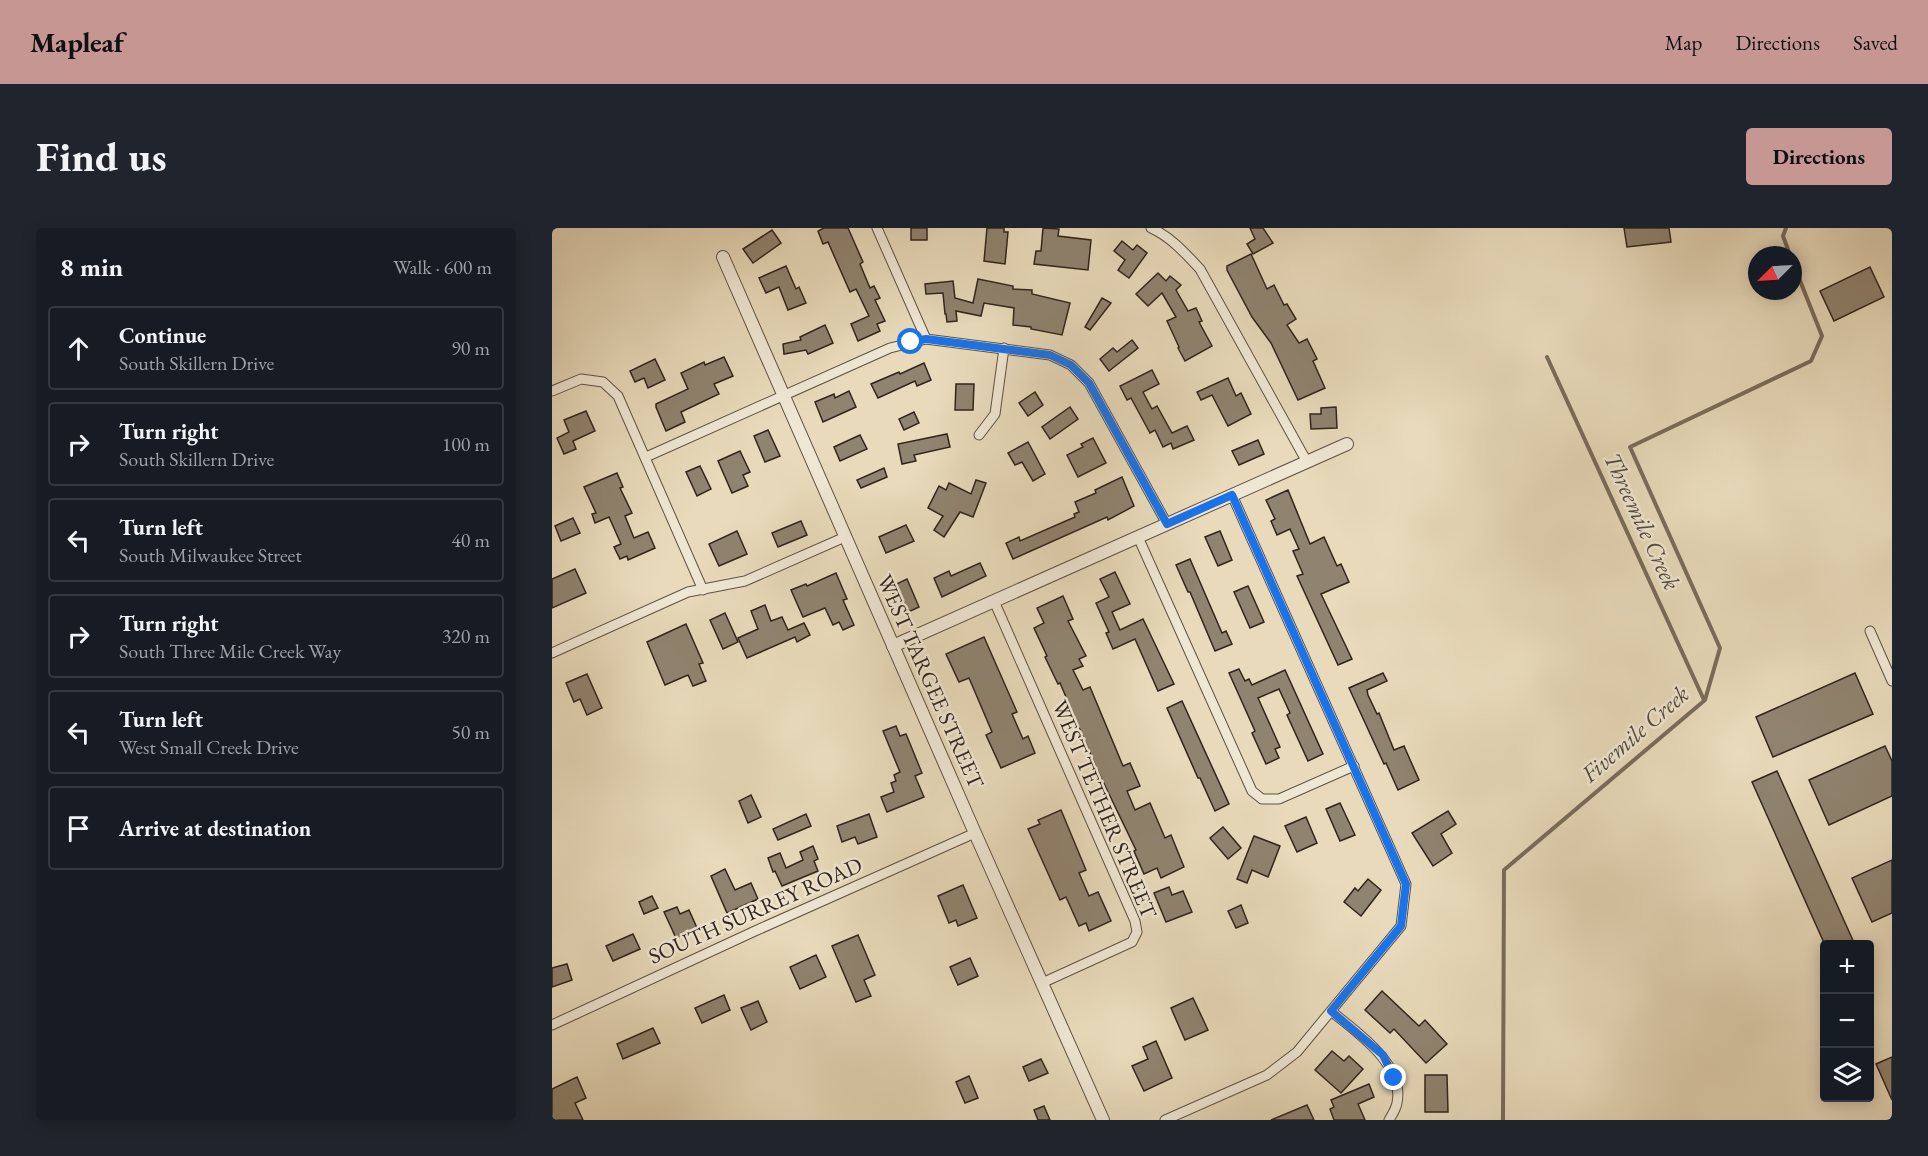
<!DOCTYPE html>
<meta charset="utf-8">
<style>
:root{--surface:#171b24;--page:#20242c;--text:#f1f3f6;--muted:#9ea1a6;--line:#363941;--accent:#c59692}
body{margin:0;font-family:"EB Garamond",serif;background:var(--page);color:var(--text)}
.controls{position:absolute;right:18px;bottom:18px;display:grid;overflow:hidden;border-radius:6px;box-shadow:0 3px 15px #0003}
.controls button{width:54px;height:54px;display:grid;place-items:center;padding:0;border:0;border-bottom:2px solid var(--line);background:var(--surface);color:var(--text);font:30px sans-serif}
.compass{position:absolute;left:1196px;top:18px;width:54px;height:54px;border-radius:50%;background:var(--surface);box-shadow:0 3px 15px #0003;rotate:246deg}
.stop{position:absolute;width:18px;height:18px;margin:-14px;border:4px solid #1a73e8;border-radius:50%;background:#fff}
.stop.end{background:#1a73e8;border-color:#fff;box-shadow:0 2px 6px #0008}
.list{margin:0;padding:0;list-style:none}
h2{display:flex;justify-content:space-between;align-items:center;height:78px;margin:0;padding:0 24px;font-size:26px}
h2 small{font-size:20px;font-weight:400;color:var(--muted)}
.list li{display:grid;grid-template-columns:39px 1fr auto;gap:18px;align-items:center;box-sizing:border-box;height:84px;margin:0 12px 12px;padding:0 12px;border:2px solid var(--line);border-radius:6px}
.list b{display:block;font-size:22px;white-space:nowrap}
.list p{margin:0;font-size:20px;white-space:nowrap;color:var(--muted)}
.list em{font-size:20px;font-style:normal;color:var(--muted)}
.icon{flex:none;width:33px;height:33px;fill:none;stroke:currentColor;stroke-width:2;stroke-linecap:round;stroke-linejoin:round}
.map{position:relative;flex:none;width:1340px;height:892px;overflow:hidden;border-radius:6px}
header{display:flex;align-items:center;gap:36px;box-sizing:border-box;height:84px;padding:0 30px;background:var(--accent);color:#111}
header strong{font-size:28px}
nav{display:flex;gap:33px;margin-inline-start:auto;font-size:21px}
.intro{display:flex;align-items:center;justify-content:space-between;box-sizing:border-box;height:144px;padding:0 36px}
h1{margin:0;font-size:42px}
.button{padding:15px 27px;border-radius:6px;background:var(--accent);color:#111;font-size:21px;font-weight:700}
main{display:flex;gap:36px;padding:0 36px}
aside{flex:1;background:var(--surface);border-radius:6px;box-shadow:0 3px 15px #0003}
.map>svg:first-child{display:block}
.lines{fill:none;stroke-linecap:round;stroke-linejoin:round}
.stream{stroke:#796c5b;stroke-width:4}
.building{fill:#90836f;stroke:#30251c;stroke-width:1.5}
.minor-casing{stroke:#5e5244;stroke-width:11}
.tertiary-casing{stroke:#5e5244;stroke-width:14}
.minor{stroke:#f0e7d3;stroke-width:9}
.tertiary{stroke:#f0e7d3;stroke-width:12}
.route{stroke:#1a73e8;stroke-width:8}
.labels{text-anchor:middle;stroke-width:5;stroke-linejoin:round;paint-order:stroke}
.street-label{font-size:22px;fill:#30251c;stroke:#f0e7d3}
.water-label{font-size:24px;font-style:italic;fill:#54493c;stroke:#f0e7d3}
</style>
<header>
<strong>Mapleaf</strong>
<nav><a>Map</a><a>Directions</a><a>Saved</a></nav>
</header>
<div class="intro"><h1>Find us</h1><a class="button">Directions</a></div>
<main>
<aside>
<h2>8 min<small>Walk · 600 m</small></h2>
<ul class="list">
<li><svg class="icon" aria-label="ahead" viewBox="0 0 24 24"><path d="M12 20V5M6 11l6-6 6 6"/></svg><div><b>Continue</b><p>South Skillern Drive</p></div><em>90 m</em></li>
<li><svg class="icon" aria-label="right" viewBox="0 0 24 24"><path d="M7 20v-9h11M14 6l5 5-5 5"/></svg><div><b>Turn right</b><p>South Skillern Drive</p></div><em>100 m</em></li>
<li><svg class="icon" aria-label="left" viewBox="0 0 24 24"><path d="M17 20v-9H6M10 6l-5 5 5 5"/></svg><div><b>Turn left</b><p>South Milwaukee Street</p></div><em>40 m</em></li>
<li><svg class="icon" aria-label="right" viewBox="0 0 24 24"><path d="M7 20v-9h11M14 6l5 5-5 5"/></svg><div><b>Turn right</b><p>South Three Mile Creek Way</p></div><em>320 m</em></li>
<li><svg class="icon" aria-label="left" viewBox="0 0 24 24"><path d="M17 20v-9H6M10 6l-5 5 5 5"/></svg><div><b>Turn left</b><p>West Small Creek Drive</p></div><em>50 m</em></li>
<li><svg class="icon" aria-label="arrive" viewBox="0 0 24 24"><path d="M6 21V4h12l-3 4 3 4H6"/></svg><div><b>Arrive at destination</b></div></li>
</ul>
</aside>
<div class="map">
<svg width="1340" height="892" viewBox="0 0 1340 892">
<rect width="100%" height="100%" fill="#e8dabb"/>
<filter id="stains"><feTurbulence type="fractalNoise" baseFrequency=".00333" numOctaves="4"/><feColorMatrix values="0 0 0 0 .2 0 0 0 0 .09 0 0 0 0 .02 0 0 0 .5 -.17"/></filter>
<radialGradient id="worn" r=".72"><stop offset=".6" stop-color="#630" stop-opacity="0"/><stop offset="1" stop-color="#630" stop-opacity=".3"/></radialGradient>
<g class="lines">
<g class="stream">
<path d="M1234 0 1231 8 1238 27"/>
<path d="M995 129 1152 472"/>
<path d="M951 892 952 642 1153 472 1168 420 1078 219 1259 133 1270 108 1241 35"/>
</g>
</g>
<g class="building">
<path d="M272 0H296L311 34 308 36 318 60 322 58 328 70 323 72 333 93 325 96 328 103 306 113 299 96 317 88 304 61 298 64 276 14 271 16 266 3Z"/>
<rect x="359" y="0" width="16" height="12"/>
<path d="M435 0H452V4H456L453 36 432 33Z"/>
<path d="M491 0 507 1 506 8 539 12 536 42 482 36 484 23H489Z"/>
<path d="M698 0H711L721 15 701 26 695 16 703 11Z"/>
<path d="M1072 0H1117L1119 14 1075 19Z"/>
<path d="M220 2 229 15 201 35 191 21Z"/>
<path d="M570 13 581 22 585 17 595 25 577 50 566 42 573 32 562 23Z"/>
<path d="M699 26 715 61 722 57 732 77 735 76 744 91 735 97 747 115 755 111 765 131 761 133 773 160 746 172 719 115 700 89 675 42V38Z"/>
<path d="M234 38 244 61 247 59 254 75 236 82 227 59 214 65 207 50Z"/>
<path d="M1318 39 1332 69 1282 93 1268 63Z"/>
<path d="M606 45 614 53 618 48 629 57 624 62 636 83 644 80 650 93 647 94 660 118 633 133 626 120 627 119 615 93 624 89 610 65 596 78 584 66Z"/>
<path d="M426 51 461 58V61L480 62V66L518 75 510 107 479 101V99L461 97 462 80 432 75 429 88 404 83 405 93 395 94 394 86H393L391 65 374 66 373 56 401 53 403 70 421 75Z"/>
<path d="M550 70 559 75 538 102 533 99Z"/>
<path d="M273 97 281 115 256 126 254 122 232 126 231 116 249 112 248 109Z"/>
<path d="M580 112 586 120 557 143 548 131 561 120 565 124Z"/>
<path d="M172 129 181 148 162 156 167 166 129 184 133 194 114 203 104 179V176L136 161 129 145 152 134 153 137Z"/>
<path d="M103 131 113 152 96 160 92 150 83 154 78 143Z"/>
<path d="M372 135 379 152 365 158 363 153 326 170 319 156 347 144 348 146Z"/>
<path d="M600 142 607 156 591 164 600 181 605 178 620 205 635 198 642 212 621 221 619 215 611 219 603 202 598 205 579 170 575 172 568 158Z"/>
<path d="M676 150 684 168 689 165 699 186 676 198 660 167 649 172 645 164Z"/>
<path d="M404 156H422L421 182H403Z"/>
<path d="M297 163 304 179 271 194 263 174 282 166 283 170Z"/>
<path d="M483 164 491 177 476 188 467 175Z"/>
<path d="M518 179 526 191 498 211 490 199Z"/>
<path d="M784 179 785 200 759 201 758 186H769V180Z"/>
<path d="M34 183 43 203 21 213 24 221 12 226 5 210 17 204 12 192Z"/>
<path d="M362 184 367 195 352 202 347 191Z"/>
<path d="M216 202 228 228 213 234 202 208Z"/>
<path d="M395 206 398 219 362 227 364 233 350 236 346 216Z"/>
<path d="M308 207 315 221 288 233 282 219Z"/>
<path d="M541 210 554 235 526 249 515 227 531 219 529 216Z"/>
<path d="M706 212 712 226 687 237 680 223Z"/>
<path d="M476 214 493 246 481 253 470 234 463 237 456 225Z"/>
<path d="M188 223 198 244 191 247 196 258 180 265 166 233Z"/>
<path d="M148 238 159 261 145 268 134 244Z"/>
<path d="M332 240 335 249 309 260 305 252Z"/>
<path d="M65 245 71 259 68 260 80 285 73 288 82 310 96 304 103 320 76 332 75 328 68 331 62 319 69 316 57 289 43 295 40 286 44 285 32 259Z"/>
<path d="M570 249 582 278 556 292 555 289 461 331 454 315 467 309 468 313 523 289 522 286 527 284 523 274 544 265 543 262Z"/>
<path d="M424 252 434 255 421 289 408 284 392 309 382 302 391 288 376 280 387 258 394 262 397 255 419 266Z"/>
<path d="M736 262 758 316 772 309 785 338 789 336 797 354 769 366 800 431 786 437 745 348 751 346 741 323 747 321 738 301 725 307 719 293 723 291 714 272Z"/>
<path d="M21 290 28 305 9 313 3 298Z"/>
<path d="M249 293 255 307 226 319 220 305Z"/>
<path d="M354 297 362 313 334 325 327 309Z"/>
<path d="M185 303 195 326 167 338 157 316Z"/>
<path d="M668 303 680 332 666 338 653 309Z"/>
<path d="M638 331 670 405 674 403 680 416 663 423 638 364H636L624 337Z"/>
<path d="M428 335 434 348 390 369 382 350 397 343 399 348Z"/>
<path d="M23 341 34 365 0 380V351Z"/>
<path d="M563 344 578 376 560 384 568 402 591 391 622 456 606 463 583 411 561 421 554 405 557 404 544 375 557 369 548 351Z"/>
<path d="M284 345 295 371 291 372 302 397 291 402 287 394 281 397 273 380 251 389 239 362 254 356 255 358Z"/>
<path d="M355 351 367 379 354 385 350 374 346 376 338 359Z"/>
<path d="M696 358 712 394 698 400 682 364Z"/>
<path d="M511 368 521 391 516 393 534 428 527 431 531 438 521 442 531 462 538 459 571 538 578 535 588 558 575 563 583 582 598 575 613 610 619 607 632 639 609 650 605 640 592 646 582 623 584 622 544 539 508 455 506 456 493 429 495 428 482 400 492 395 485 380Z"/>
<path d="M213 377 219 393 230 389 236 402 252 395 258 407 245 414 243 409 195 430 186 410 206 401 199 383Z"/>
<path d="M173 385 186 414 171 421 158 392Z"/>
<path d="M134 396 151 435 147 436 154 453 141 458 136 447 113 457 95 414Z"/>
<path d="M432 409 465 484 460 486 471 511 476 508 483 525 449 540 434 507 440 504 417 450 407 454 394 426Z"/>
<path d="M687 441 693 453 697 451 700 457 733 442 771 526 756 533 735 487 738 485 727 461 706 470 728 519 723 521 727 530 714 536 700 505 703 503 677 445Z"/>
<path d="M831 445 835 453 815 462 816 467 825 486 827 485 842 522 852 518 867 552 846 562 834 535 832 536 797 460Z"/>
<path d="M1303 445 1321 486 1221 529 1204 489Z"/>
<path d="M35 446 50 480 35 487 28 471 22 474 14 455Z"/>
<path d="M630 473 677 576 663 583 648 550H646L615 480Z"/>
<path d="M344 498 348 508 354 506 370 545 363 548 372 569 335 584 329 569 342 564 339 555 344 553 342 547 348 544 331 503Z"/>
<path d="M1333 518 1340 533V568L1277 597 1257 552Z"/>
<path d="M1225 543 1303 717H1273L1200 554Z"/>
<path d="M199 567 209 589 196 595 187 573Z"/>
<path d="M788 575 803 607 788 613 774 581Z"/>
<path d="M509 582 534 642 527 645 537 668 546 664 559 693 537 703 534 695 527 698 514 669 508 672 476 601 488 596 486 592Z"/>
<path d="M896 583 904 596 889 606 900 625 881 638 860 605Z"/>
<path d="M254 586 259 598 226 612 221 601Z"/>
<path d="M317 586 325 609 306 616 303 609 290 614 285 598Z"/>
<path d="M754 589 765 615 745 624 733 598Z"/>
<path d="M671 599 689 620 676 631 658 610Z"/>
<path d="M702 608 728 618 716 649 700 642 695 655 685 651Z"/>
<path d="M261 618 266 631 262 633 266 643 230 658 223 643 221 644 216 630 228 625 234 640 251 632 248 624Z"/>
<path d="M1340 632V685L1320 694 1300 650Z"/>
<path d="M173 641 183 662 199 655 206 671 175 685 159 648Z"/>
<path d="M816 651 829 662 809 688 792 674 803 660 806 663Z"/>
<path d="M411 657 425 690 406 698 404 692 397 695 386 668Z"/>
<path d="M617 659 620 667 631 663 640 684 614 694 602 665Z"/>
<path d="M100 668 106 680 92 686 87 674Z"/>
<path d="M689 677 696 695 684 700 676 683Z"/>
<path d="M125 679 128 686 137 682 145 700 124 710 112 684Z"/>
<path d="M81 706 88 721 61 733 54 718Z"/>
<path d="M306 707 323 747 312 752 319 768 304 774 280 718Z"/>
<path d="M264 727 274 749 248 761 238 739Z"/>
<path d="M418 730 426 748 406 757 398 739Z"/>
<path d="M15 736 20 752 0 759V740Z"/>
<path d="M830 763 867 798 873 792 895 816 874 835 842 801 838 805 813 782Z"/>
<path d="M172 767 178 782 150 795 143 780Z"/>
<path d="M641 770 656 802 633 812 619 780Z"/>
<path d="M206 773 215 794 199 802 189 780Z"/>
<path d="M101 800 108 815 71 831 65 816Z"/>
<path d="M604 813 620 850 592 863 580 838 596 831 591 819Z"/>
<path d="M780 823 792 833 797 828 811 841 789 865 763 842Z"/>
<path d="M1340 829V872L1324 836Z"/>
<path d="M489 831 496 845 477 853 471 839Z"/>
<path d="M873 847H895L896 884H873Z"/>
<path d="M417 848 426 870 413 875 404 854Z"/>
<path d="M25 849 34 870 23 875 31 892H0V861Z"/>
<path d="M817 856 822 869 806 876 813 892H782L778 881 782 879 779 872Z"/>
<path d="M755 877 762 892H719Z"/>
<path d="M492 878 498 892H486L482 882Z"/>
</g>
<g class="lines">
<g class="minor-casing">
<g id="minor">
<path d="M325 0 374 111"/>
<path d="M599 0C619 9 633 25 648 41L755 234"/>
<path d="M0 163 29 151 51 154 66 168 151 362"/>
<path d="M427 207 443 186 452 120"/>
<path d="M94 229 338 120 374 111 498 127 519 137 537 155 615 296"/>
<path d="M586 309 700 563 710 571H727L802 538"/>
<path d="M442 373 583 693 585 704 580 714 490 755"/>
<path d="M1318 403 1340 453"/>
<path d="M0 425 136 364 193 353 293 309"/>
<path d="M779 783C804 804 853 836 845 875 844 881 840 887 837 892"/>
<path d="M0 797 203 703 423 605"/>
<path d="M613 892 715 847 745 824 849 698 854 656 680 267"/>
</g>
</g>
<g class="tertiary-casing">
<g id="tertiary">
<path d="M171 29 423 605 551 892"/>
<path d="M341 418 795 216"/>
</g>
</g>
<use href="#minor" class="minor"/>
<use href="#tertiary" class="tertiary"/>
</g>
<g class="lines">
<path class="route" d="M359 114 374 111 498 127 519 137 537 155 615 296 680 267 854 656 849 698 779 783 831 827 842 850"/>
</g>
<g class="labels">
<g class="street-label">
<text transform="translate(379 453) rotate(66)" y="8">WEST TARGEE STREET</text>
<text transform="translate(553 581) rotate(67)" y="8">WEST TETHER STREET</text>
<text transform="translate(203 682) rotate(-24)" y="8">SOUTH SURREY ROAD</text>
</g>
<g class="water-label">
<text transform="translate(1090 293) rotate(65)" y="8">Threemile Creek</text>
<text transform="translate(1083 506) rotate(-41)" y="8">Fivemile Creek</text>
</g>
</g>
<rect width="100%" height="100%" filter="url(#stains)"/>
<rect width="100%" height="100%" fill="url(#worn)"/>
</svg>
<div class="controls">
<button>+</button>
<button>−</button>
<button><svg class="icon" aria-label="layers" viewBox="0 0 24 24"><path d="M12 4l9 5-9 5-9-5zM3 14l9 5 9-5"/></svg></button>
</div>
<svg class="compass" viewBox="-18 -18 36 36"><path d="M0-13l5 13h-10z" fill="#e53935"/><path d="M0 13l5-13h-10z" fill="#9ea1a6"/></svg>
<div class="stop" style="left:359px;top:114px"></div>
<div class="stop end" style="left:842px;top:850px"></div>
</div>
</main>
